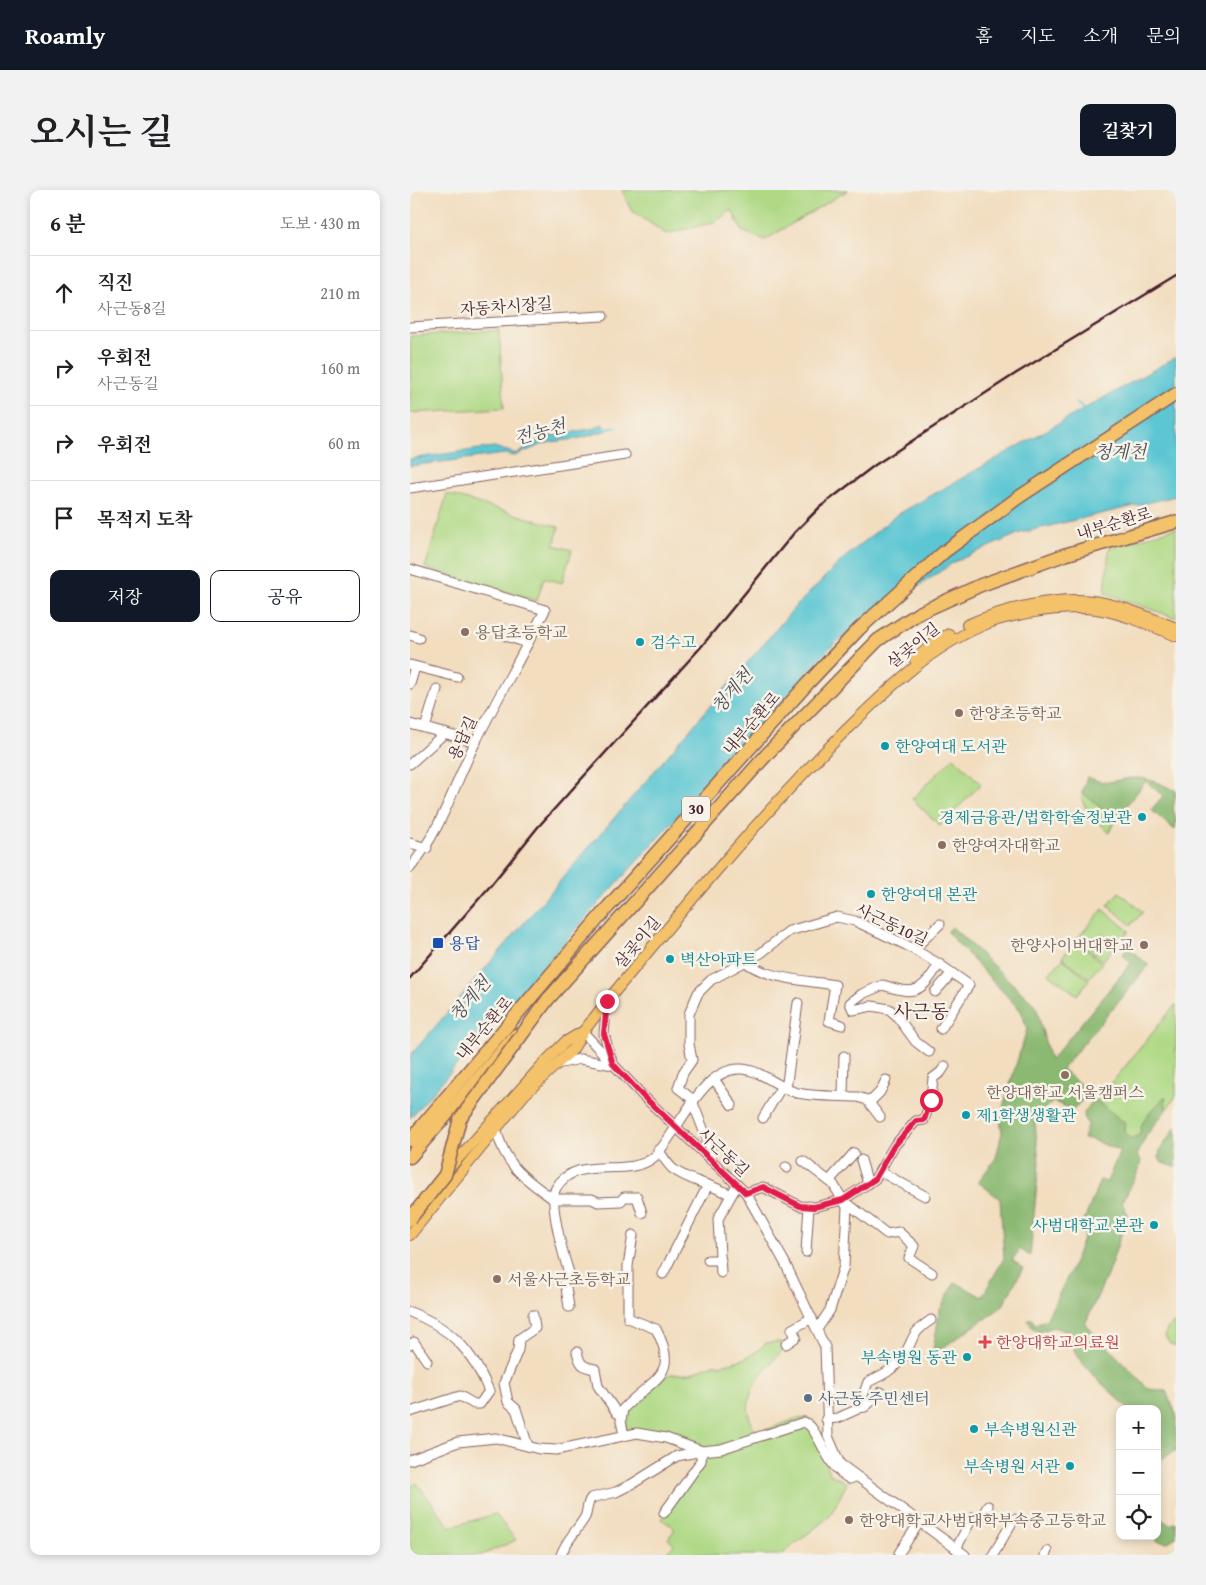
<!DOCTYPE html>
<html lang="ko">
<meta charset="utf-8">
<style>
:root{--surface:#fff;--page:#f2f2f2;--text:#202124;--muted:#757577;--line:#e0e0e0;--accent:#111827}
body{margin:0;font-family:"Gentium Book Plus","Noto Serif KR",serif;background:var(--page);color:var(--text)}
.controls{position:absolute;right:15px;bottom:15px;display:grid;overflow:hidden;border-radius:10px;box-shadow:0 2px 8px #0003}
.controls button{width:45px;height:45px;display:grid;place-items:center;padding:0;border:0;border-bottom:1px solid var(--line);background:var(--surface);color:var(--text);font:25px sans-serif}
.stop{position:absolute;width:15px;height:15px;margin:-11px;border:4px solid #e11d48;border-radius:50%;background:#fff}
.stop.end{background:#e11d48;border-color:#fff;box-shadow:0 1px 5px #0008}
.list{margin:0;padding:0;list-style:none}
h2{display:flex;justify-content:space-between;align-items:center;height:65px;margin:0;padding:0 20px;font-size:21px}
h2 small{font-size:16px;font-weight:400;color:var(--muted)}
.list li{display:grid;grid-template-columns:32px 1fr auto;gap:15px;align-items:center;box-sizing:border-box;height:75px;padding:0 20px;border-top:1px solid var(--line)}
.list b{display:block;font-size:19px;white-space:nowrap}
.list p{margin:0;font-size:16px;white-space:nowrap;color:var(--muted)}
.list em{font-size:16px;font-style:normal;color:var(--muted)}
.actions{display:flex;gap:10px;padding:15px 20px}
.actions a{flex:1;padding:11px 0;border:1px solid var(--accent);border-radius:10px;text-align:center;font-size:18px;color:var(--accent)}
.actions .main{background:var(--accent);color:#fff}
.icon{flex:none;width:28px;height:28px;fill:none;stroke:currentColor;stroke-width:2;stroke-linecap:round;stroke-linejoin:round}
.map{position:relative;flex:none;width:766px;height:1365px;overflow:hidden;border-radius:10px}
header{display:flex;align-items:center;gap:30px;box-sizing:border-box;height:70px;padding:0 25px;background:var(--accent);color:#fff}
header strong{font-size:24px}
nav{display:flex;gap:28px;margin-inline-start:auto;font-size:18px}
.intro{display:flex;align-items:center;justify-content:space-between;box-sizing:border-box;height:120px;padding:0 30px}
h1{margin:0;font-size:35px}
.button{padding:12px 22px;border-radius:10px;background:var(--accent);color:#fff;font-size:18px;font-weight:700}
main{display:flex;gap:30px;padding:0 30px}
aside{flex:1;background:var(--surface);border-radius:10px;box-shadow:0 2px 8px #0003}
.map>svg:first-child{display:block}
.green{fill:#afd985;stroke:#7c7c58}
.forest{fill:#8bb972;stroke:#6a6c4e}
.water{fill:#5bc6d3;stroke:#52727f}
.pier{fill:#f2ddbf}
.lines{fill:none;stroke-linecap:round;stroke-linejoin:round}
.stream{stroke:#5bc6d3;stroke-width:2.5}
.minor-casing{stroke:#85625f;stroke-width:11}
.major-casing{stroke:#85625f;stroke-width:12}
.highway-casing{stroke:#85625f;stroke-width:15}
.minor{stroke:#fff;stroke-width:9}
.major{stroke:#f4c26a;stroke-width:10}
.highway{stroke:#f4c26a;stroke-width:12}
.rail{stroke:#4a1f2b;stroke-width:2.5}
.highway-bridge-casing{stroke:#85625f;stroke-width:15;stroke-linecap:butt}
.highway-bridge{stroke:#f4c26a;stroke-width:12}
.route{stroke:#e11d48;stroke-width:6}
.education-dot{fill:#8d6e63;stroke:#f7f3e8;stroke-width:2}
.culture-dot{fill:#0f9aa8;stroke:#f7f3e8;stroke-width:2}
.transit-dot{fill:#1a4fb4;stroke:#f7f3e8;stroke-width:2}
.health-dot{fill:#e0444e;stroke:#f7f3e8;stroke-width:2}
.service-dot{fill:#5c6f8a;stroke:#f7f3e8;stroke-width:2}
.labels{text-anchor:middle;stroke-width:5;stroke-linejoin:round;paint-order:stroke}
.shield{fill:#f7f3e8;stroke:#7e5f64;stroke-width:1}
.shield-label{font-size:15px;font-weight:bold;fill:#4a1f2b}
.street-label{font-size:16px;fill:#4a1f2b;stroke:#f7f3e8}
.education-label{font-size:16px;fill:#785e54;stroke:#f7f3e8;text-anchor:start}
.culture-label{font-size:16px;fill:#0d838f;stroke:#f7f3e8;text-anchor:start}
.transit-label{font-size:16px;fill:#164399;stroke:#f7f3e8;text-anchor:start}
.health-label{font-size:16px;fill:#be3a42;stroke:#f7f3e8;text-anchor:start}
.service-label{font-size:16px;fill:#4e5e75;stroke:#f7f3e8;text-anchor:start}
.water-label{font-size:18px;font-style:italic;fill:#4f515d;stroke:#f7f3e8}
.quarter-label{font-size:19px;fill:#4a1f2b;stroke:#f7f3e8}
</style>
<header>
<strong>Roamly</strong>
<nav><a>홈</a><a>지도</a><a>소개</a><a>문의</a></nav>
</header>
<div class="intro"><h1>오시는 길</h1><a class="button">길찾기</a></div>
<main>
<aside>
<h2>6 분<small>도보 · 430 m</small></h2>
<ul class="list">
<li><svg class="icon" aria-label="ahead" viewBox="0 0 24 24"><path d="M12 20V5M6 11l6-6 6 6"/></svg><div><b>직진</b><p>사근동8길</p></div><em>210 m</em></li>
<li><svg class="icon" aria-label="right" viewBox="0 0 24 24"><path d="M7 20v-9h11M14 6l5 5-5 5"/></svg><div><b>우회전</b><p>사근동길</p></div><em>160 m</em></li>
<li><svg class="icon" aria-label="right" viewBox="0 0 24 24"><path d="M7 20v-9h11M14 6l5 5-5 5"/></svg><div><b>우회전</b></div><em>60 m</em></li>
<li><svg class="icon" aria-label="arrive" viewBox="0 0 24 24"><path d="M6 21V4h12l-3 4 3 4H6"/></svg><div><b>목적지 도착</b></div></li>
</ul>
<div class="actions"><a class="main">저장</a><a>공유</a></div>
</aside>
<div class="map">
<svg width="766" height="1365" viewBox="0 0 766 1365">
<rect width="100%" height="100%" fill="#f7f3e8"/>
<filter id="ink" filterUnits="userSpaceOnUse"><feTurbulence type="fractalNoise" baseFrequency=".02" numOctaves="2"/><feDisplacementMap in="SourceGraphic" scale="10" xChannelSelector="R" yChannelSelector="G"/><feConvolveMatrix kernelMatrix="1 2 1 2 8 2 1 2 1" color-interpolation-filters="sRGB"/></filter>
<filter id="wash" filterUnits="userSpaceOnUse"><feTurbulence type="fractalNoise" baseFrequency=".0096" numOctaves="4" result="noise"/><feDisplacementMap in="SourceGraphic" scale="20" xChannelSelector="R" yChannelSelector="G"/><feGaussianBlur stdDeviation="1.12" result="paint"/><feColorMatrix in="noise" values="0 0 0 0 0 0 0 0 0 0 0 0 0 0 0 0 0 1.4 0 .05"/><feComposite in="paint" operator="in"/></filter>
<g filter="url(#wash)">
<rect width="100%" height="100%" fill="#f2ddbf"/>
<g class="green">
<path d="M212 0H438L355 50 332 41 322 20 305 32 256 44 221 20Z"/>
<path d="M89 140 94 218 0 223V146Z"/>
<path d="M37 304 149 337 144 355 162 360 152 393 134 388 127 411 15 378Z"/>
<path d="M766 338V428L695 403 699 358Z"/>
<path d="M544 567 571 594 530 636 502 609Z"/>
<path d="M672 602 705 630 699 643C690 633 668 616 672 602Z"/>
<path d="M709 702 733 722 721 735 698 715Z"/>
<path d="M693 719 719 741 707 756 690 743 705 756 693 771 666 750Z"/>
<path d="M666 751 692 773 679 788 652 767Z"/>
<path d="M653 769 679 790 667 805 639 784Z"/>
<path d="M766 814V906L756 920 755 907 730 944 721 949C715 945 712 941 714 933L687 911Z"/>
<path d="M766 1132V1157L760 1154 755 1146 758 1137Z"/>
<path d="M367 1152 375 1153 374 1159C352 1182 323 1212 348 1243L385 1229 399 1228 405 1233 420 1284 437 1293 420 1326 371 1365H254L264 1355 258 1349 265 1339 252 1329 295 1272 296 1258 252 1243 220 1241 216 1239 213 1223 254 1187 261 1184 281 1183 306 1173 309 1175C328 1172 343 1167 356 1153Z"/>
<path d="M7 1293 40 1337 85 1324 106 1350 72 1365H0V1297Z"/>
</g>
<g class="forest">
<path d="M677 587C701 597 702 589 724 588 737 587 754 595 766 601L763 619 766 629 765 640 741 620 753 606 736 591 705 630 672 602Z"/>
<path d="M542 737 626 816 640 871 721 773 713 765 717 757 739 775 652 879 680 903 663 919 643 912 628 924 625 932 629 973 620 1066 610 1059 602 1070 613 1078 592 1117 522 1165 530 1120 545 1092 572 1107 594 1068 590 1009 568 992 586 968 592 943 590 927 617 839 611 821 537 742Z"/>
<path d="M755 906 756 920 736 946 727 966 731 970 729 980 712 1013 718 1024 698 1083 675 1134 739 1199 756 1201 766 1224V1261L747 1271V1219H718C698 1196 662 1174 659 1142L643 1137 629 1142 623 1139 618 1130 621 1128 625 1134 636 1130 662 1078 675 1044 670 1041 690 990 697 992 710 961 680 949H673L678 933 675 931 674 923 684 909 715 933C711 942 721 955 729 945 732 942 730 938 732 934 736 925 749 914 755 906Z"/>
<path d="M766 937V977L752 973 749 968 750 960Z"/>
<path d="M747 1321 751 1329 760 1335 766 1332V1347L757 1353 747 1351 745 1346H747Z"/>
</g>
<g class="water">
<path d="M766 167V306L610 343 544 372 425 453 190 712 0 928V866L386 416 432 370 485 326Z"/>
<path d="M192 234 198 240 171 248 136 253 104 266 94 264 0 276V269L84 257 107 264 135 247 186 238Z"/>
</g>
<g class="pier">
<path d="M421 457 423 459 206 698Z"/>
<path d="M153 757 2 930H0L1 928Z"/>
</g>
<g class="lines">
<g class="stream">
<path d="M667 213 675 220"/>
<path d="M197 239 207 237"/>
</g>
</g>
</g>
<g filter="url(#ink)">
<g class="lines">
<g class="minor-casing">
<g id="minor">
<path d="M0 137 193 126"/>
<path d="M0 298 215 265"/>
<path d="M0 379 135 420C113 464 88 507 66 551 44 595 32 639 0 678"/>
<path d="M0 445 9 448"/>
<path d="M96 446 118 453"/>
<path d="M0 475 47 487"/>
<path d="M0 494 5 477"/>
<path d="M0 534 66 552"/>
<path d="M15 538 27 499"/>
<path d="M0 574 35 543"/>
<path d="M0 653 17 658"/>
<path d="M504 759 530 734"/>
<path d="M334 771C359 790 395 790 425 795L419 831 432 835"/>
<path d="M525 802 541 784"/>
<path d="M173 842 232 905 336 1003 375 1073 415 1157 418 1246 430 1274 555 1365"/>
<path d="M519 862 506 852 486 825 479 819 462 816 443 820 440 813 452 804 473 795C504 805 511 804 529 774"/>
<path d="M147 874 170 869 203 875 194 844 197 811"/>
<path d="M304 889 322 915"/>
<path d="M376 899 388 813"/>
<path d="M433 906 434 866"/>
<path d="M460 912 470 902 476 890"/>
<path d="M353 928 372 896"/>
<path d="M86 939C96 977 113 987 143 1009"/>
<path d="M248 960C253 966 257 974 263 979 280 992 302 994 321 1005"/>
<path d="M301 970V959L281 908 268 898 273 883 282 870 279 854V824L288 803 301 790 351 763 379 741 427 727 445 731 496 755 529 774 559 795 531 839"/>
<path d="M451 970 458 994"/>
<path d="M393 971 423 994 433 1010 477 1044 489 1042 504 1056 499 1068 522 1083"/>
<path d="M376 977 377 978"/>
<path d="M471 982 515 1006"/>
<path d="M419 991 444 963"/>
<path d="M336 1003 353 997 390 1016 404 1017 433 1010 465 989 484 956 506 931 514 930 521 910 523 888 531 882 535 876"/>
<path d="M143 1009H182L188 1012 211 1011 214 1007H227L232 1023"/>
<path d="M396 1062 399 1016"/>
<path d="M298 1070H311"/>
<path d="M311 1083 308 1029 327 995"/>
<path d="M253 1084 298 995"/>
<path d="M159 1117 155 1091 159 1083C154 1067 138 1012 146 998 166 963 217 990 244 967 268 944 291 876 332 879 350 880 367 896 384 902 399 907 431 906 448 907L457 910 470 927"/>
<path d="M0 1122C41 1138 62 1160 79 1201"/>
<path d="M408 1138 420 1120 434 1076 437 1017 433 1010"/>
<path d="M376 1154 386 1147 382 1139 402 1128"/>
<path d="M0 1155 4 1152 17 1171"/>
<path d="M167 1162C170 1174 172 1177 185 1179L188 1196 207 1223 211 1225"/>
<path d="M448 1218 455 1217 471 1202"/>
<path d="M0 1222 50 1206 64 1214H70L79 1201"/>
<path d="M416 1229 428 1228 448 1219 458 1192C470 1186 482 1181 491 1170 505 1151 497 1146 521 1130"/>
<path d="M214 1245 211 1231 213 1219C242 1188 271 1187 246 1139L218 1128V1076L223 1045"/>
<path d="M118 1256 106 1219 98 1212 94 1193 108 1160 109 1149 125 1138 123 1125"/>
<path d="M0 1270 48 1252 86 1248 129 1259 146 1260 227 1243 256 1248 292 1261 311 1259 394 1232C410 1238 413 1275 440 1289L445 1287"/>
<path d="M546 1359 562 1328 571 1327 578 1316"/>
<path d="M489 1363 509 1333"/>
<path d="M151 1365C156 1350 167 1341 175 1327 178 1321 176 1315 181 1308L206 1302 222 1294 267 1266 292 1261 291 1271 254 1323"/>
<path d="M583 1365 604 1329"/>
<path d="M635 1365 637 1361"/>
</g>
</g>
<g class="major-casing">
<g id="major">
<path d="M557 435C593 419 649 405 689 412 716 417 741 428 766 438"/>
<path d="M505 470 522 454 539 444"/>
<path d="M36 982 134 873 155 852 172 842"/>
<path d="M0 1045 114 905 163 859 173 842 197 811C273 720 348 628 432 544 475 502 521 455 579 433 607 423 657 415 687 419 715 424 740 435 766 446"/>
</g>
</g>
<g class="highway-casing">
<g id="highway">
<path d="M131 817 359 562 468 450 509 423 571 395 654 365 766 332"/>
<path d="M0 950 198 717 399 492 449 439 534 362 609 307 766 204"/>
<path d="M0 967 106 845"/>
</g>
</g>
<use href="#minor" class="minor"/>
<use href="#major" class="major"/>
<use href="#highway" class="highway"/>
<path class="rail" d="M0 788 81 695 128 637 291 457 384 343 410 317 465 275 605 184 766 86"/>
<g class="highway-bridge-casing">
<path id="highway-bridge" d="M0 1029 35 985 50 929 138 809"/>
</g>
<use href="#highway-bridge" class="highway-bridge"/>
</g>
</g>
<g class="lines" filter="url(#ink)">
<path class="route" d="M197 811 194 844 203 874 232 905 336 1003 353 997 390 1016 404 1017 433 1010 465 989 484 956 506 931 514 930 521 910"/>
</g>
<g class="education-dot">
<circle cx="55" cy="442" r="5"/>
<circle cx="549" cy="523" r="5"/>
<circle cx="532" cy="655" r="5"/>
<circle cx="734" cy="755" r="5"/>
<circle cx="655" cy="885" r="5"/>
<circle cx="87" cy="1089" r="5"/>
<circle cx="439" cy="1330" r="5"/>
</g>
<g class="culture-dot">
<circle cx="230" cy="452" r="5"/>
<circle cx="475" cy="556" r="5"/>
<circle cx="732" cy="627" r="5"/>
<circle cx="461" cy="704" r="5"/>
<circle cx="260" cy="769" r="5"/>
<circle cx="556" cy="925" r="5"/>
<circle cx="744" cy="1035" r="5"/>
<circle cx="557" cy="1167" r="5"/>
<circle cx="564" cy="1239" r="5"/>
<circle cx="660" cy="1276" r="5"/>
</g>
<rect class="transit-dot" x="22" y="747" width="12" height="12" rx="2.5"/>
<path class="health-dot" d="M572.5 1144.5h5v5h5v5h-5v5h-5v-5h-5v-5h5z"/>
<circle class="service-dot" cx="398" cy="1208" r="5"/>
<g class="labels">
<rect class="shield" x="272" y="606.5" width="28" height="25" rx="4"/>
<g class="shield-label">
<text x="286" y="624">30</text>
</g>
<g class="street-label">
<text transform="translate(96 116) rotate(-4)" y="6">자동차시장길</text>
<text transform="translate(704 333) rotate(-17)" y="6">내부순환로</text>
<text transform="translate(503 455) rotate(-39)" y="6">살곶이길</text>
<text transform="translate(341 533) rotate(-49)" y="6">내부순환로</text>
<text transform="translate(52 548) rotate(-65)" y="6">용답길</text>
<text transform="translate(482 734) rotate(25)" y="6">사근동10길</text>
<text transform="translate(227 752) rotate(-50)" y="6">살곶이길</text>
<text transform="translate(74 838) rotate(-50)" y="6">내부순환로</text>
<text transform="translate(314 962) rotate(43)" y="6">사근동길</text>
</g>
<g class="education-label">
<text x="65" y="448">용답초등학교</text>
<text x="559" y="529">한양초등학교</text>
<text x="542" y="661">한양여자대학교</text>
<text x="724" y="761" text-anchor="end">한양사이버대학교</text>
<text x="655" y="908" text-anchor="middle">한양대학교 서울캠퍼스</text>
<text x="97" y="1095">서울사근초등학교</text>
<text x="449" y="1336">한양대학교사범대학부속중고등학교</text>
</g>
<g class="culture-label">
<text x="240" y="458">검수고</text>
<text x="485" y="562">한양여대 도서관</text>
<text x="722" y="633" text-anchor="end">경제금융관/법학학술정보관</text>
<text x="471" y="710">한양여대 본관</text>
<text x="270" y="775">벽산아파트</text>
<text x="566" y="931">제1학생생활관</text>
<text x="734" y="1041" text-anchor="end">사범대학교 본관</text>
<text x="547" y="1173" text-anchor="end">부속병원 동관</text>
<text x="574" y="1245">부속병원신관</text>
<text x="650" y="1282" text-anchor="end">부속병원 서관</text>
</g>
<g class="transit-label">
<text x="39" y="759">용답</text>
</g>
<g class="health-label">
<text x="586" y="1158">한양대학교의료원</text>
</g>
<g class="service-label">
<text x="408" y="1214">사근동 주민센터</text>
</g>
<g class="water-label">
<text transform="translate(130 242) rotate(-15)" y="6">전농천</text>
<text x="710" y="268">청계천</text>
<text transform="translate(322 501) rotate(-50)" y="6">청계천</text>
<text transform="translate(60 809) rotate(-50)" y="6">청계천</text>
</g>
<g class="quarter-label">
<text x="511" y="828">사근동</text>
</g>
</g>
</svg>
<div class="controls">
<button>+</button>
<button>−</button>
<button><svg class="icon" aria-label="locate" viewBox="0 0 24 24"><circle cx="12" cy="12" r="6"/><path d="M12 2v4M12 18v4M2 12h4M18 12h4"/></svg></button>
</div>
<div class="stop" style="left:521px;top:910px"></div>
<div class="stop end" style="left:197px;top:811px"></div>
</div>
</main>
